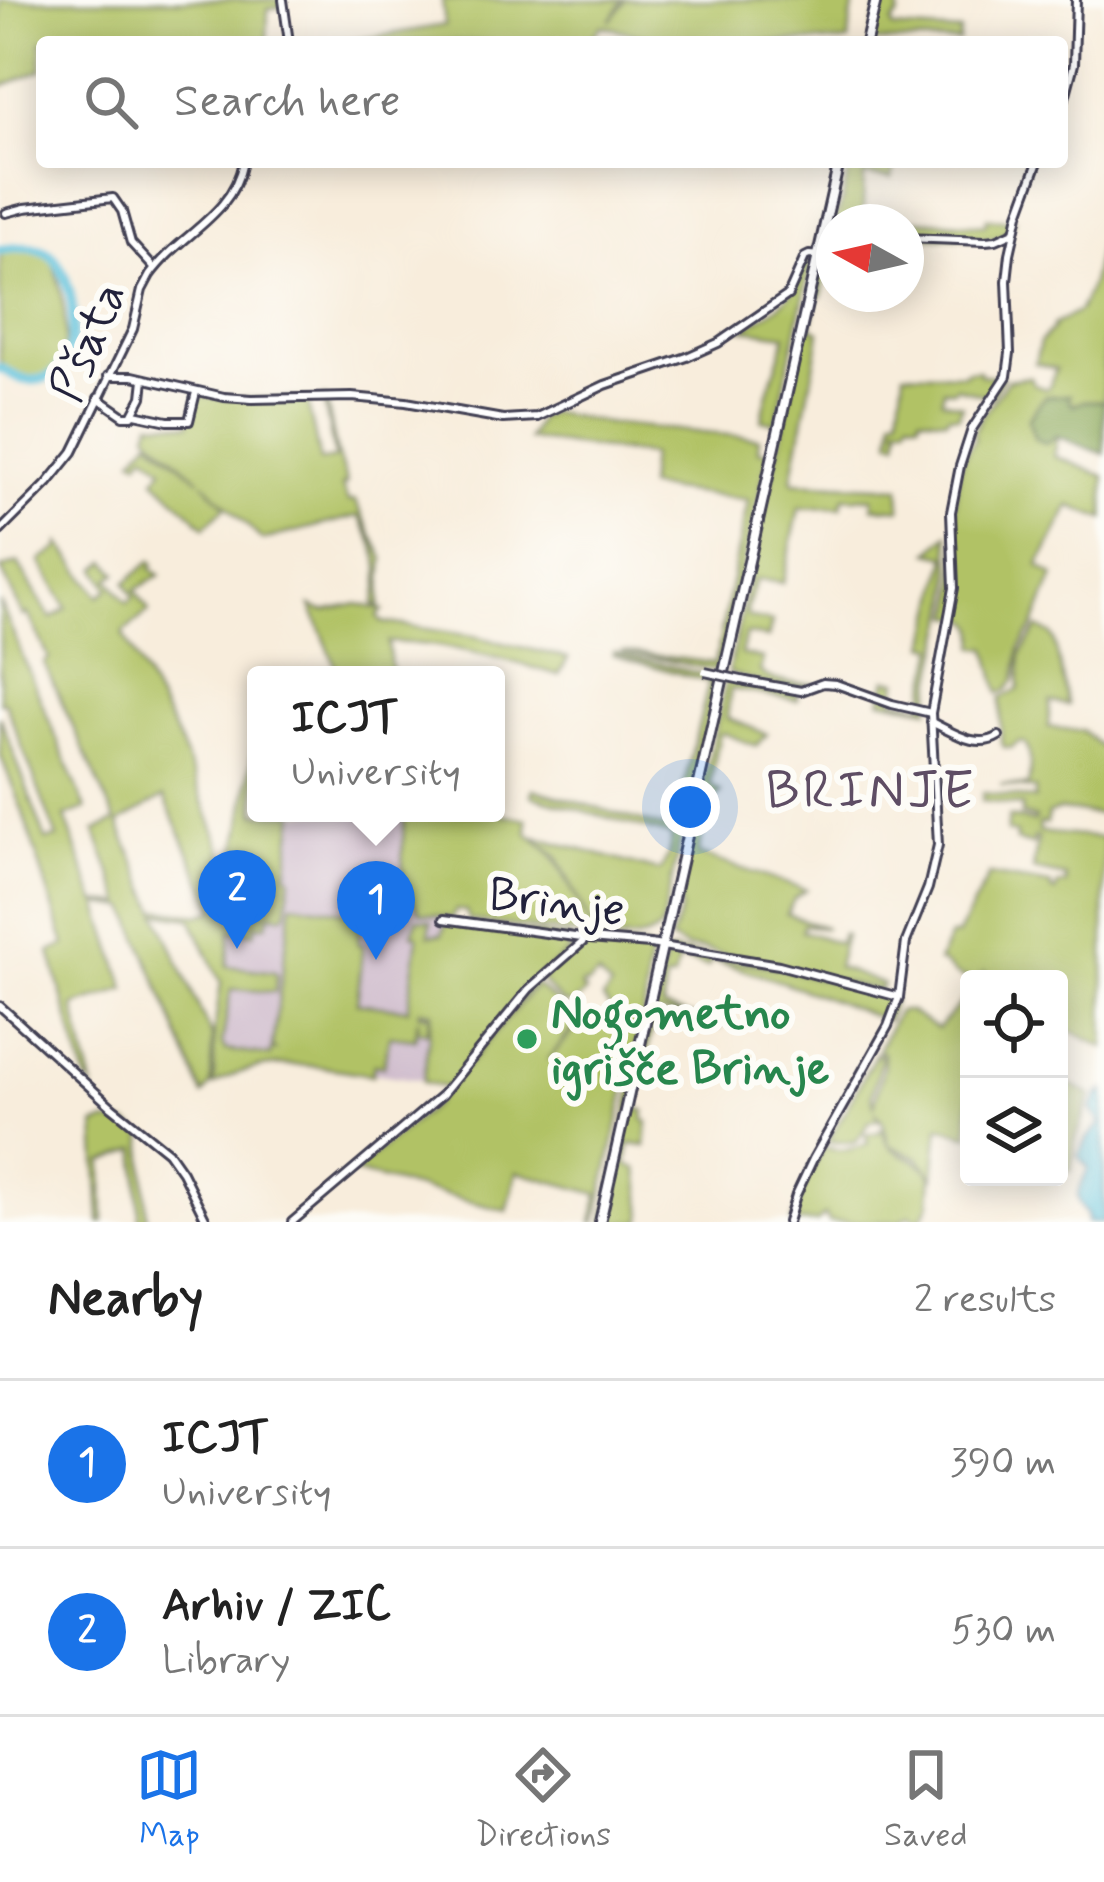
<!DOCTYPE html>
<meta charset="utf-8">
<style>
:root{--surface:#fff;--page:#f2f2f2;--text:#222;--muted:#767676;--line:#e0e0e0;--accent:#1a73e8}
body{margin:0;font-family:Mynerve,sans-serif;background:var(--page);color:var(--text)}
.controls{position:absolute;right:36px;bottom:36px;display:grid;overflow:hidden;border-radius:12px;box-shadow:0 6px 30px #0003}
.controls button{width:108px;height:108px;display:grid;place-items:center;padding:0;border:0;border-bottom:3px solid var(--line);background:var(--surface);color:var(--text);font:60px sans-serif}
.compass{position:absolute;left:816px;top:204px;width:108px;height:108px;border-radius:50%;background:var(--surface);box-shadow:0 6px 30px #0003;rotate:278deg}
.you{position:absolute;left:690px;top:807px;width:42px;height:42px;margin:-30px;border:9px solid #fff;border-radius:50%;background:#1a73e8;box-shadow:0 0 0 18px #1a73e833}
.badge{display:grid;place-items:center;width:78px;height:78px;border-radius:50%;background:var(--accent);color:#fff;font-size:39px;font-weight:700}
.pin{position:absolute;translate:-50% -99px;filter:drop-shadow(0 3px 6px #0008)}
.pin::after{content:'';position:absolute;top:63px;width:42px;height:36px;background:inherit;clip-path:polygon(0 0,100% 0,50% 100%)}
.popup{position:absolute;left:247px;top:666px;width:258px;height:156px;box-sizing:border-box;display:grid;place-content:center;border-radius:12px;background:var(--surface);filter:drop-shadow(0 3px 9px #0005);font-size:39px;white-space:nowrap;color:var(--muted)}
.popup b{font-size:45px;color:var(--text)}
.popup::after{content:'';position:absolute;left:50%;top:100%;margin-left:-24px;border:24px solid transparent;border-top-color:var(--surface)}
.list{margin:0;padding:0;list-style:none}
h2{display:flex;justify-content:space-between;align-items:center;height:156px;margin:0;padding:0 48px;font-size:51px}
h2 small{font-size:39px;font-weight:400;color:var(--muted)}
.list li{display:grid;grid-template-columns:78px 1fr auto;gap:36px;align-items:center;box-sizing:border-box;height:168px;padding:0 48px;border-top:3px solid var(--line)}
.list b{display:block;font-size:45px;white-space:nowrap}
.list p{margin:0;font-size:39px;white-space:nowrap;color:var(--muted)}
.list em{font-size:39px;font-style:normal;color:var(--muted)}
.icon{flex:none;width:66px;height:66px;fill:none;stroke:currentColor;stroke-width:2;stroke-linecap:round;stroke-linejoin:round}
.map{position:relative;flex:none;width:1104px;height:1222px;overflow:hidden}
.search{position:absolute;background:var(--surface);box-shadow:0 6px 30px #0003;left:36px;right:36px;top:36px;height:132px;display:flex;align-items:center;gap:30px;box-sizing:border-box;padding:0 42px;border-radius:12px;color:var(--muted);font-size:45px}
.sheet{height:492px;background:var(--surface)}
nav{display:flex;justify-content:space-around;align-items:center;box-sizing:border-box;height:168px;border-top:3px solid var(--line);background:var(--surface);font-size:33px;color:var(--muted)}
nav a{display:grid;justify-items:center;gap:6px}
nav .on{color:var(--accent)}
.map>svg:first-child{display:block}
.industrial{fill:#d0bdcd}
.green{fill:#b1c265;stroke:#6a7250;stroke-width:3;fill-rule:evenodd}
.forest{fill:#8ca85a;stroke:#57654a;stroke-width:3}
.water{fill:#5cc0da;stroke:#3f718a;stroke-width:3}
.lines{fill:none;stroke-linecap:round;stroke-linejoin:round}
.river{stroke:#5cc0da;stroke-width:10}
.minor-casing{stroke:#424053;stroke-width:12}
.major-casing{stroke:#424053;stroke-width:14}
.minor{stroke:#fff;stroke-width:6}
.major{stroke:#fff;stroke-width:8}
.minor-bridge-casing{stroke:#424053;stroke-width:12;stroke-linecap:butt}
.minor-bridge{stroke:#fff;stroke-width:6}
.leisure-dot{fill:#2e9e5b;stroke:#fdfcf7;stroke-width:4.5}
.labels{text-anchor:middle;stroke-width:12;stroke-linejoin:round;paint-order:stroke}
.street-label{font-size:48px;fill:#22223b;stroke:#fdfcf7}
.leisure-label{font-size:48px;font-weight:bold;fill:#27864d;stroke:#fdfcf7;text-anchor:start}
.quarter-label{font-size:54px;letter-spacing:3px;fill:#5e4d64;stroke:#fdfcf7}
</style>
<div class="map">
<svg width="1104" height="1222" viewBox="0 0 1104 1222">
<rect width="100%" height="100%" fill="#fdfcf7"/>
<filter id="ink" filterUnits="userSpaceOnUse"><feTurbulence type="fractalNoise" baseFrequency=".00833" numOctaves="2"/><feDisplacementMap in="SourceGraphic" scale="24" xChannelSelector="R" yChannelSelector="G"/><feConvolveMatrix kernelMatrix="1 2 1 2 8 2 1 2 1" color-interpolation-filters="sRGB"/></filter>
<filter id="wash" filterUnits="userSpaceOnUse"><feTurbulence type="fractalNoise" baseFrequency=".004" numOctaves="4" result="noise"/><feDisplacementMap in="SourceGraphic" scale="48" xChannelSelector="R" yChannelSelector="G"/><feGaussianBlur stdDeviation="2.7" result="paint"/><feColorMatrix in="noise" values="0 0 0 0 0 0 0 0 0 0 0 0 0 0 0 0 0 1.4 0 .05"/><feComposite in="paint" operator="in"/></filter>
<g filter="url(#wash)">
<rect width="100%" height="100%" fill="#f8eddc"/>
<path class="industrial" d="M256 731V813H460L423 1080 214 1052Z"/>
<g class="green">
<path d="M0 0H281L282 7 268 9 267 42H42V70L0 87Z"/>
<path d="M442 0H623L610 21 626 0H856L851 17 849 42H669L602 26 588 42H345L445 25Z"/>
<path d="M880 0H899V15L892 23 893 28 960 32 959 42H870Z"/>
<path d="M848 162H896L892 178 864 175 863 216 985 225 987 218 1015 221 1007 233 993 239 906 236V222H834V255L826 253 823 250 826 235 841 206 849 168Z"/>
<path d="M1101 237 1104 267V401H1085L1073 405 1069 401V396H1045L1028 419 1052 437H1058L1054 456 1104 476V519L1070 506 1039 566 1054 576 1033 628 1020 648 1015 680 1007 690 999 693 988 648 976 647C978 625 977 618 952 616 954 607 956 597 956 588 959 546 945 472 975 439L973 434 980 419 1008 380 1030 377 1033 383 1045 389 1049 387 1056 369 1035 363 1040 342 1054 328 1053 325 1079 311 1091 284Z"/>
<path d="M17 248 34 249 52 259C63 287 86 393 26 378 17 376 8 368 0 364V253Z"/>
<path d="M808 259 811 264 776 423 762 420C766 389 778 366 786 335L743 329C759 319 780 308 791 293 800 282 798 268 808 259Z"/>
<path d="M828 260 822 296 817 298 811 327 820 331 818 346 792 479 794 482 900 487 901 509 873 507V498L844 497 841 507 799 508 783 583 756 579 747 610 748 617 772 622 768 638 746 634 741 654 763 659 760 671C772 683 796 684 815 684 788 695 754 679 728 673L819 268Z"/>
<path d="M979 370 980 375 1003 377 990 397 956 387 954 390 944 389 942 400 962 405 959 416 948 415 946 419 920 416 919 421 909 419 907 424H897L900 428 898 441 891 440 894 416 899 415 904 372 964 374 966 371Z"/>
<path d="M198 395 221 398 307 399 320 461 335 459 323 398H326L337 453 347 484 342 486 348 502 355 501 384 558 380 607 374 604C385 570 378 546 358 516L262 540 203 482 226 506 205 527 155 479 163 468 146 453 138 461 133 458 150 439 200 480 148 433 151 422 189 424Z"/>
<path d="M552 412 606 423 759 438 758 450 769 452 719 671 621 651 715 663 748 500 647 487 650 455 528 439 539 418Z"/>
<path d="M948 534C950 556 953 580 950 603 944 639 933 673 929 709L881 700 887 679 898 681 894 699 923 706 936 647 927 645 947 556 930 552Z"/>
<path d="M60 543 99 596 109 589 97 569 107 561 117 573 109 579 127 603 134 597 125 583 151 561 154 565 151 569 160 575 135 590 149 611 123 633 179 741 231 871 241 829 256 729V813H295L287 873 291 877 286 912 282 916 269 914 267 925H256L254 933 231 931 227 966 275 972 277 974 275 992 231 989 222 1044 226 1050 270 1056 271 1050H275L272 1047 292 903 362 914 358 944 363 945 357 1003 408 1009 418 938 417 935 412 934 417 919 431 921 429 935 442 934 447 922 570 939 573 943 565 955 537 978 446 1088 423 1082 432 1012 420 1010 419 1014 430 1015 427 1032 418 1031V1019L415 1039 390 1036 383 1066 374 1064 372 1075C317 1066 263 1054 214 1085V1032L221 982 191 918 157 913 212 1037 211 1085 203 1095 127 908 98 904 126 989 74 1006 93 1087 86 1080 50 952 65 945 22 810 0 754V716L46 840 57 838 5 702 0 703V602L86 809 65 817 96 902 123 904 95 831 116 821 44 663 49 658 28 614 23 616 1 569 18 563 51 619 67 608 40 561 58 549ZM164 797 215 909V910L199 915 156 909 119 825 122 821Z"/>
<path d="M358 604 383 610 378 616 382 622 474 636 568 658 559 675C504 659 446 643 388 642L392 675H339L311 606 323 611Z"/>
<path d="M1038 628 1051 634 1054 639 1068 705 1050 702 1048 727 1082 731 1104 750V815L1060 810 1048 814 1047 824H1040L1039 832 1104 838V1047L1059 1025V979H991L992 976 984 972 977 979C950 980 954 966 938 962L950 936H957L989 875 1051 885V890L1055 892 1058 885 1066 884V877L1033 870 1038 838H1034L1033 845 1016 841V834L1007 832 1009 817 1034 822 1036 818 1021 815 1022 806 982 801 983 793 1035 799V789L1000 785 1028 786C1030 773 1033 755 1025 743L1019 742 1011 748 1004 747 1001 741V698L1019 689 1021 654Z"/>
<path d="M614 652 717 678 661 928C644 945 618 939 596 937L598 930 593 929 556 855 533 836 658 871 661 870 668 856 672 836 532 796 533 789 673 830 709 682 613 655Z"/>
<path d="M726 681 798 693 797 700 731 689 727 718 767 734 756 746 723 733 720 735 710 785 721 792 709 808 698 854 806 890 794 899 787 914 826 928 803 925 802 931 839 943 842 934 845 935 837 967 883 984 880 990 702 949 687 948 670 940 681 909 679 893Z"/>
<path d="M404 813H496L527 819 528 833C535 841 544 846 551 854 555 858 589 921 590 926 590 930 589 933 589 936L469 920 466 911 456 910 452 918 421 913C394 875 404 855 404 813Z"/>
<path d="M590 942 645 948 651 953 647 972 645 1004 596 1222H593L598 1194 517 1172 507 1211 353 1172 433 1106 536 985 579 1021 548 1060 582 1022 594 1031 614 1014 603 999 611 988 598 976 586 985 583 984 581 987 586 992 572 1005 562 1002 542 982 543 978 577 948Z"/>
<path d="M673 951 778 968 887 996 894 1000 887 1021C829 998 771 977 711 960L708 967 679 959 674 978 665 980 663 1008 721 1024 719 1028 677 1015 656 1013 635 1107 645 1111 644 1120 648 1122 646 1146 630 1144 626 1164 638 1169 643 1214 641 1222H604C624 1133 639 1040 668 952Z"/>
<path d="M969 994V1136L939 1126 934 1177 919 1158 889 1145 883 1122 875 1111 879 1120 870 1121 856 1142H828L876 1053 880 1055 881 1059 872 1095 874 1107 884 1064 883 1053 878 1050 898 1011H909L937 1029Z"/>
<path d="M1059 1080 1091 1095 1075 1142 1071 1171 1059 1167Z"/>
<path d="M106 1122 128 1124 143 1135 147 1222H139L137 1149 103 1162 104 1222H100L95 1125Z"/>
<path d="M882 1128C889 1162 915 1150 932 1176L930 1203 923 1217 915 1219 910 1215 899 1222H829L825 1215 817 1222H791L808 1177 824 1147C840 1152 855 1150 868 1143L865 1134 877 1133Z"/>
</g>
<path class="forest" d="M1070 395 1069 401 1073 405 1085 401H1104V454L1057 436 1046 443 1035 439 1028 419 1045 396Z"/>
<path class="water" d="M1104 1090V1222H1087V1215C1070 1195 1080 1188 1088 1168L1078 1156 1088 1137 1099 1126V1120L1091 1110 1098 1095Z"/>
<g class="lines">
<path class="river" d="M0 250C16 248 33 245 47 253 79 271 91 387 26 380 17 379 9 372 0 368"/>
</g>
</g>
<g filter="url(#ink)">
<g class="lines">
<g class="minor-casing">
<g id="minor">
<path d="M283 0 289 42"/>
<path d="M1062 109 1074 64 1076 0"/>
<path d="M6 213 25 208 113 198 122 211 131 243 154 268"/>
<path d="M906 238 985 241 996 240 1014 232"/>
<path d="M108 376H133L224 397 252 399 352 397 406 402 503 419 537 417 605 385 687 357 718 343 788 295 805 257 809 255 834 257"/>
<path d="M98 398 124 416H132L142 397 144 379"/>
<path d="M135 414 168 421H189L196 392"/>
<path d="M0 531 48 483 73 452 133 329 142 290 150 275C180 233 232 217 243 162"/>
<path d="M746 681 801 691 823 683 836 684 892 704 931 713"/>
<path d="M931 722C953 732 977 750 999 736"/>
<path d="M444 919 589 939 650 944 779 965 899 997"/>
<path d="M0 1006 112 1107 168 1152 182 1172 207 1222"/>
<path d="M292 1222 442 1095 529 989 585 940"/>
<path d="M788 1222 796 1195 813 1159 888 1026 899 997 906 942 928 888 938 845 931 713 954 588 951 512 960 466 972 429 1007 376 1010 353 1007 281 1010 254 1019 214 1038 162"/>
</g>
</g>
<g class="major-casing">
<g id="major">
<path d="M866 42 876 0"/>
<path d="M600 1222 839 162"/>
</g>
</g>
<use href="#minor" class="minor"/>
<use href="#major" class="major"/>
<g class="minor-bridge-casing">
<path id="minor-bridge" d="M705 672 746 681"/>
</g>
<use href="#minor-bridge" class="minor-bridge"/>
</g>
</g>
<circle class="leisure-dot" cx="527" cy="1039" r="12"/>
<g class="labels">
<g class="street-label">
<text transform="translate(86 341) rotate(-67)" y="17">Pšata</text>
<text transform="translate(557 900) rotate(7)" y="17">Brinje</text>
</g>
<g class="leisure-label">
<text x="551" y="1028">Nogometno<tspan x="551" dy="55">igrišče Brinje</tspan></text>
</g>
<g class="quarter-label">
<text x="871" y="807">BRINJE</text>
</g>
</g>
</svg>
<div class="controls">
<button><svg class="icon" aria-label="locate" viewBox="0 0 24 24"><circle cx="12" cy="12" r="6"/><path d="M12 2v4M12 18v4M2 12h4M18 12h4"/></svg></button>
<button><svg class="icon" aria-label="layers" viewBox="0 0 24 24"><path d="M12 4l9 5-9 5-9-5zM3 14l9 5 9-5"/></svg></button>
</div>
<svg class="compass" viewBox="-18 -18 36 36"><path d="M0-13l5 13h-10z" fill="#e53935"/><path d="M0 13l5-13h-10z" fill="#767676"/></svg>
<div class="you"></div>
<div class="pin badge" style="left:376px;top:960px">1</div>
<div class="popup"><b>ICJT</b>University</div>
<div class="pin badge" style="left:237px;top:949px">2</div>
<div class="search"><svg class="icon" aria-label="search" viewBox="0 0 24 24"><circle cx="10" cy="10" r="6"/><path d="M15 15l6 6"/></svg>Search here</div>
</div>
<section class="sheet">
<h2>Nearby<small>2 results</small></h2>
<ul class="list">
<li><span class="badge">1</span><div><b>ICJT</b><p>University</p></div><em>390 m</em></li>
<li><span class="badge">2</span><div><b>Arhiv / ZIC</b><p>Library</p></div><em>530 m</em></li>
</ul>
</section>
<nav>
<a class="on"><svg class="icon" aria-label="map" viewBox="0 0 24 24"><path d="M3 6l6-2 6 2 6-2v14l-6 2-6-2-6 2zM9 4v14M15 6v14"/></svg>Map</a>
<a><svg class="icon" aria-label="directions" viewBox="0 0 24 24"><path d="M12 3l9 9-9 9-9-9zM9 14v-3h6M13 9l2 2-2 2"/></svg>Directions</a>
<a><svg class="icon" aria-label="saved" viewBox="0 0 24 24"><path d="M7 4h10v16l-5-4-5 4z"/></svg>Saved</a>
</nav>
